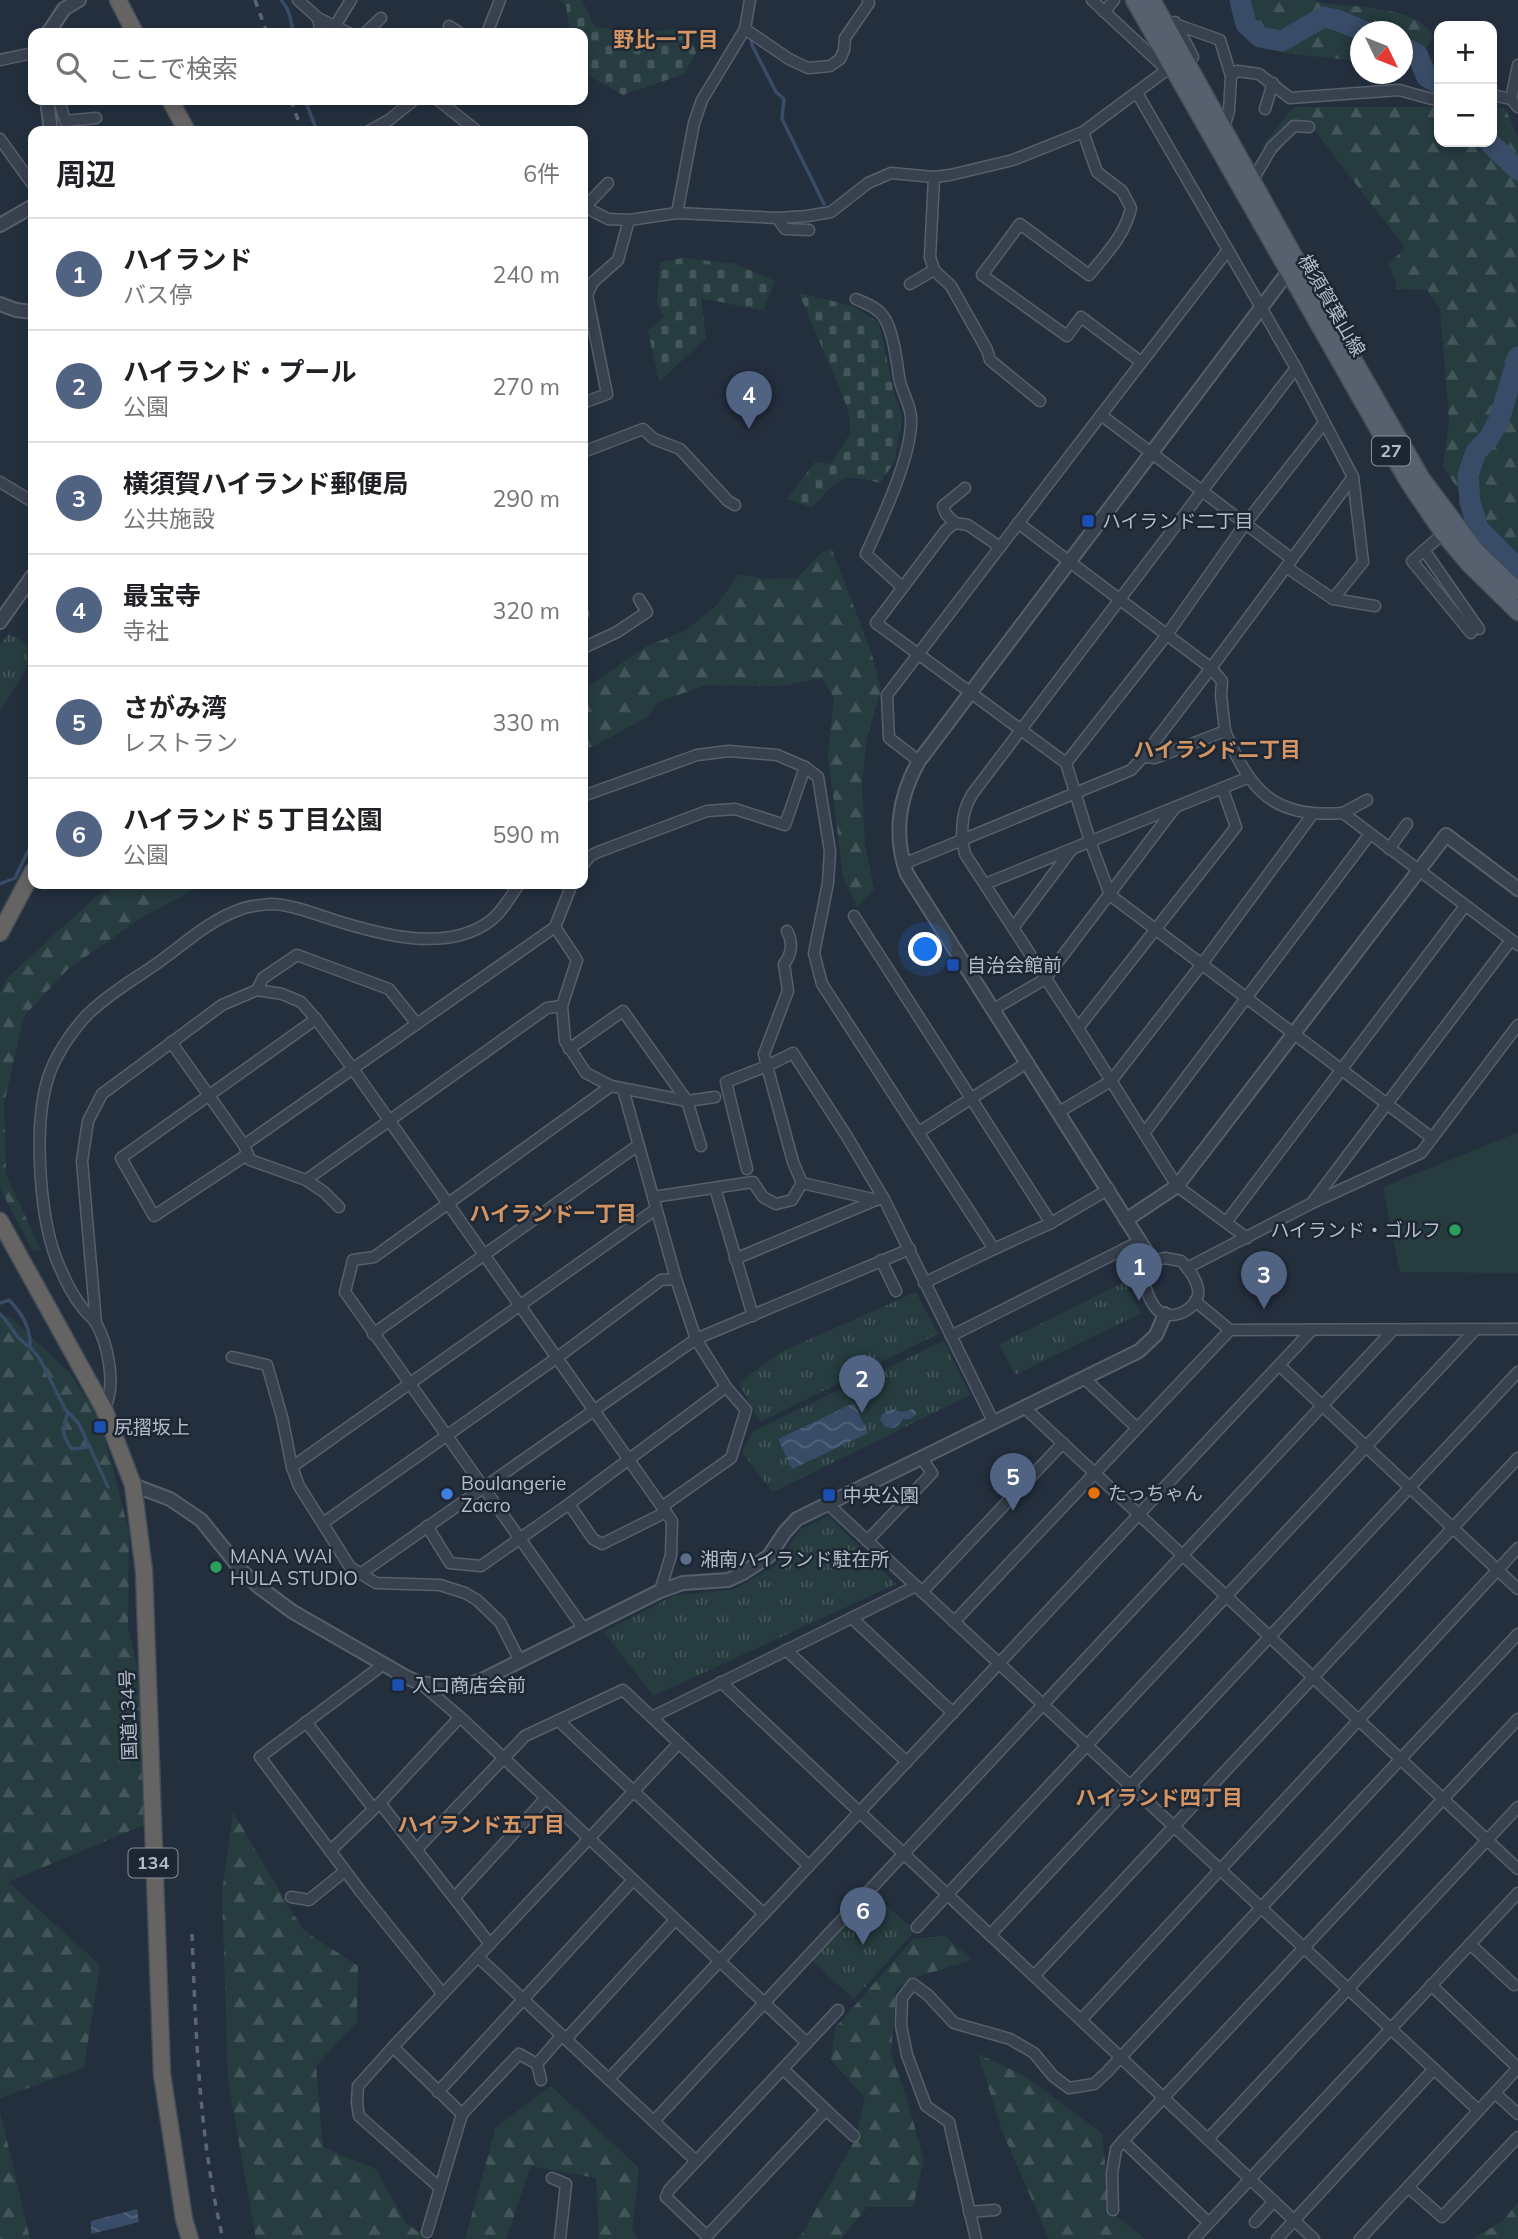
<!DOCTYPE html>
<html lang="ja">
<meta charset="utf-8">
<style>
:root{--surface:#fff;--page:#f6f6f6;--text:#202124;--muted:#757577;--line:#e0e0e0;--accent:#506383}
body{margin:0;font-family:Mulish,"Noto Sans JP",sans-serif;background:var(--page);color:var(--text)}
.controls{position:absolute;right:21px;top:21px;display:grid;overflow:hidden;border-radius:14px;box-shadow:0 4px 10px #0003}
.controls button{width:63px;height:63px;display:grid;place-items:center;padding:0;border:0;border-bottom:2px solid var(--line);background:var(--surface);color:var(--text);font:35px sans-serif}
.compass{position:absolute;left:1350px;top:21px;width:63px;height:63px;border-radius:50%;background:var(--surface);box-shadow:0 4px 10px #0003;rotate:133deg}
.you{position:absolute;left:926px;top:950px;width:24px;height:24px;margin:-18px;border:5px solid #fff;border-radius:50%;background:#1a73e8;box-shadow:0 0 0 10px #1a73e833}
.badge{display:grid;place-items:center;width:46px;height:46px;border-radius:50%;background:var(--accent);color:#fff;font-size:23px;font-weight:700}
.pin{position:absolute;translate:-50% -58px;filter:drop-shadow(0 2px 4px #0008)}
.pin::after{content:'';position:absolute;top:37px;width:24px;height:21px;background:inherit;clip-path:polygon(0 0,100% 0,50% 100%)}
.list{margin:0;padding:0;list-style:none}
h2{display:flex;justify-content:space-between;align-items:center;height:91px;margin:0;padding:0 28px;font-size:30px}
h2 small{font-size:23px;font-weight:400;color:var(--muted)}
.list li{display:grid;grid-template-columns:46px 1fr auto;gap:21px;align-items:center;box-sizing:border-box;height:112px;padding:0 28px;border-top:2px solid var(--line)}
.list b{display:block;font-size:26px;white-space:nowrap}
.list p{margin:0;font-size:23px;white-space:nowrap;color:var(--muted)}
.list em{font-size:23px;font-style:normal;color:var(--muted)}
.icon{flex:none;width:38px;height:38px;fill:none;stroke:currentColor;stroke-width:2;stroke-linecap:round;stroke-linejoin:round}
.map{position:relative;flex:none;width:1518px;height:2239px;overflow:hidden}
.search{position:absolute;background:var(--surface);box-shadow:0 4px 10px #0003;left:28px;top:28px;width:560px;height:77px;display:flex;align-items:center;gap:18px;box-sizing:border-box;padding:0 24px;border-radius:14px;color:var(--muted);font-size:26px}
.panel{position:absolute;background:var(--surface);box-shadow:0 4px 10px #0003;left:28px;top:126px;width:560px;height:763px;border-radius:14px}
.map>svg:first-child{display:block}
.grass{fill:#263c3f}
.forest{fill:url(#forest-firs)}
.cemetery{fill:url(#cemetery-stones)}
.park{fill:url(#park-tufts)}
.water{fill:url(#water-waves)}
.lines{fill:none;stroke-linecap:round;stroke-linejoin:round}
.stream{stroke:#394c67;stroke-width:3.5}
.river{stroke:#394c67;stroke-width:21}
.minor-casing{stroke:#565f6c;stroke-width:13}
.tertiary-casing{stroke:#565f6c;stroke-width:16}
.primary-casing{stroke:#414a57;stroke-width:19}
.trunk-casing{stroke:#434c59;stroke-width:19}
.minor{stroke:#38414e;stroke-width:10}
.tertiary{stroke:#38414e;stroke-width:12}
.primary{stroke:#56606e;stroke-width:16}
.trunk{stroke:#656462;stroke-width:16}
.rail{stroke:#5a6575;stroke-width:3.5;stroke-dasharray:7 7;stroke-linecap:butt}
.transit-dot{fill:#1a4fb4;stroke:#1d2633;stroke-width:2.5}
.leisure-dot{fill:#2e9e5b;stroke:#1d2633;stroke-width:2.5}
.food-dot{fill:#e8710a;stroke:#1d2633;stroke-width:2.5}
.shop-dot{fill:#3f7fe0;stroke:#1d2633;stroke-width:2.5}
.service-dot{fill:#5c6f8a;stroke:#1d2633;stroke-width:2.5}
.labels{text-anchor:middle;stroke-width:5;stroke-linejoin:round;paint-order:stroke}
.shield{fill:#1d2633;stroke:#878f9c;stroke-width:2}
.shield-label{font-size:18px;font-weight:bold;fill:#b4bcc9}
.street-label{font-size:19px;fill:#b4bcc9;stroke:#1d2633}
.poi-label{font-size:19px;fill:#b4bcc9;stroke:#1d2633;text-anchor:start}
.neighbourhood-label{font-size:21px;font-weight:bold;fill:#d59563;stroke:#1d2633}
</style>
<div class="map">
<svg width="1518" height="2239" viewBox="0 0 1518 2239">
<defs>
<pattern id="forest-firs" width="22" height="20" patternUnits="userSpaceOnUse" patternTransform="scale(1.75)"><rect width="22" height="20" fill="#263c3f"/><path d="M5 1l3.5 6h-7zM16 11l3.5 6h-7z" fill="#435659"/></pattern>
<pattern id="cemetery-stones" width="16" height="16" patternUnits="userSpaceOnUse" patternTransform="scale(1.75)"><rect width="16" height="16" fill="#263c3f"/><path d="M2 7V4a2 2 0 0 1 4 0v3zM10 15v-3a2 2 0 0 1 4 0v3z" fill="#435659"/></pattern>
<pattern id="park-tufts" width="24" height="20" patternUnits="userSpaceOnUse" patternTransform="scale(1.75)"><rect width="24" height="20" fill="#263c3f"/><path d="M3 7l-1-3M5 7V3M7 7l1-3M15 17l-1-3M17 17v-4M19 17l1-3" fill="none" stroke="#435659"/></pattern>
<pattern id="water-waves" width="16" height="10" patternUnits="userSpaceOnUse" patternTransform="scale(1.75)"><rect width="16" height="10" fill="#394c67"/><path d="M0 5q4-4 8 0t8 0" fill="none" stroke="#53647b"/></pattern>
</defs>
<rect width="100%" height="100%" fill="#242f3e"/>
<path class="grass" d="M1518 1132V1273L1400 1272 1383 1187Z"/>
<g class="forest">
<path d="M1250 0H1314L1323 3C1352 7 1421 6 1433 37L1421 56 1403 59 1402 32H1360V61L1282 53 1256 32Z"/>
<path d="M1294 107H1439V142H1492V108H1505L1518 138V574L1514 572 1443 467 1449 420 1440 309 1427 290 1398 289 1389 264 1405 248 1306 119 1274 156 1262 146Z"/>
<path d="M831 547 871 651 881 689 867 738 862 784 865 845 874 889 857 907 843 876 828 756 834 698 822 678 781 686 706 685 659 702 647 717 583 752V690L647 646 685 631 716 606 739 574 767 579 797 578 819 555Z"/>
<path d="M123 884H204L144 916 68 969 24 1016 4 1104 6 1175 41 1250 33 1251 0 1188V992L9 976 97 896Z"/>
<path d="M0 1314 10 1317 69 1372 99 1417 129 1531 128 1629 141 1682 144 1825 8 1882 100 1965 84 2068 0 2098Z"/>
<path d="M233 1812 293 1914 306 1932 358 1966 357 2022 316 2066 323 2147 376 2169 406 2223 428 2239H256L228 2080 222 1892Z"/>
<path d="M945 1936 972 1960 910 1979 896 1990 891 2054 905 2093 924 2160 913 2207H867L841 2239H797L802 2234 856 2138 865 2098 831 2060 835 2028 913 1939Z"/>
<path d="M978 2054 1023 2075 1102 2133 1110 2211 1145 2239H1049L1002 2131Z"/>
<path d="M551 2086 639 2168 632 2231 638 2239H599L596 2178 531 2166 506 2239H465L496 2127Z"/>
<path d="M0 2111 30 2239H0Z"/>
<path d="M1518 2202V2239H1472L1503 2221Z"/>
</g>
<g class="cemetery">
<path d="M557 0H582L594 26 635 34 682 28 690 36 696 53 684 74 623 95 586 74 583 67V33H570L566 5Z"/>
<path d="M683 258 735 264 775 281 763 311 701 298 706 338 659 382 648 331 664 317 657 302 660 262Z"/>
<path d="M799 293 853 306 879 323 895 397 902 416 895 461 880 483C839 472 839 479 812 508L787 499 815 462 831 464 851 432 848 409Z"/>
</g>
<g class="park">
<path d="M9 633 33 648V658L0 711V645Z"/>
<path d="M1125 1282 1141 1313 1015 1375 999 1344Z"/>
<path d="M916 1292 938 1334 760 1422 739 1383 781 1352Z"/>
<path d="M944 1341 970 1395 773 1492 742 1453 753 1431Z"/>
<path d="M829 1516 896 1584 653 1696 604 1632 673 1596 735 1589 775 1566 801 1529Z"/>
<path d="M872 1892 915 1931 854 1999 810 1959Z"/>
</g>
<g class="water">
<path d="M854 1403 868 1433 792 1469 778 1439Z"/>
<path d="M892 1409 902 1412 913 1409 917 1414 910 1419H903C897 1427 895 1430 885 1427L880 1420 882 1414Z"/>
<path d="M137 2209 139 2222 91 2234V2221Z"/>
</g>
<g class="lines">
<g class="stream">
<path d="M281 0C290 9 291 21 293 33"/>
<path d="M751 39 752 45 776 92 784 99 782 119 824 204"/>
<path d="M305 100 317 131"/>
<path d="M0 884 15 878 33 841"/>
<path d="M0 1303 9 1300C22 1313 31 1329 30 1347L40 1359 65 1409 79 1424 108 1487"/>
<path d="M0 1314C11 1324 16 1340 30 1347"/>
<path d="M68 1412C62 1429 61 1435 72 1449L88 1447"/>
<path d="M0 2238 1 2239"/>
</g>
<g class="river">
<path d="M1240 0 1246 24 1260 37 1282 41 1323 17 1337 20 1366 32"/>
<path d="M1402 47 1417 54 1427 77 1439 84"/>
<path d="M1489 142 1518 170"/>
<path d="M1518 357 1499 420 1489 438 1476 452 1468 475 1470 502 1478 528 1518 569"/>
</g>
<g class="minor-casing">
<g id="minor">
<path d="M298 0 318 18 349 33"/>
<path d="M1092 0 1166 69"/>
<path d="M1104 12 1114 0"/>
<path d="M318 18 321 33"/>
<path d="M1164 20 1220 40 1231 76"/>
<path d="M1175 22 1193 57"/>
<path d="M335 26 351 0"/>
<path d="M449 26 460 33"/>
<path d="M745 29 789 59 808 68 830 66 840 59 844 50 845 38 869 3 868 0"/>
<path d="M365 33 381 18"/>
<path d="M487 33 500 0"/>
<path d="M0 60 33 53"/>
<path d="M1137 93 1228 250 1101 415 1202 491 973 793C963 809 962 821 962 840L1131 770 1143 757 1155 758 1225 731C1251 792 1273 818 1343 813L1518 945"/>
<path d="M1492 95 1511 99 1518 107"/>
<path d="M1511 99 1518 65"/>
<path d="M59 100 65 121 96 118"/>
<path d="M438 100 477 131"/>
<path d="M1265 109 1273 83"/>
<path d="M1224 128 1229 111 1231 76 1237 71 1259 74 1290 98 1399 90 1439 101"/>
<path d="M369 131 389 120 414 100"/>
<path d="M1083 132 1097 172 1122 191 1131 208C1125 235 1106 254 1089 275L1020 224 982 275 1067 336 1081 317 1141 362"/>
<path d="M0 139 33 185"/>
<path d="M934 177 930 257 934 270 951 286 987 350 990 360 1040 401"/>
<path d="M1251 183 1272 147 1294 126 1309 127"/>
<path d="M583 206 608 219 629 220 677 213 777 218 807 216 831 212 868 183 891 173 934 177 950 175 1013 160 1083 132 1176 63"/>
<path d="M585 207 608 183"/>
<path d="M677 213 694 123 702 100 745 29 750 0"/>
<path d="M777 218 785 229 809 230"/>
<path d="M1228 250 1296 368"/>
<path d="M910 284 934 270"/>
<path d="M856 299C865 303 877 307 883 316 893 328 897 362 899 377 901 391 911 405 911 418 913 454 881 521 866 554L902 587"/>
<path d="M583 403 607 394 587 295 593 282 618 260 629 220"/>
<path d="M583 452 643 429 654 439 680 449 728 501 735 505"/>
<path d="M0 482 33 502"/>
<path d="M955 523 946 514 943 506 965 488"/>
<path d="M1018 523 1211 668 1222 681 1221 695 1225 731"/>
<path d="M1446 531 1412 561 1471 633"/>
<path d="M1000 547 968 525 955 523 946 530 876 623 1066 763 1090 841 1110 895 1432 1138"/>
<path d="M1424 550 1479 629"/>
<path d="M1286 567 1333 599 1363 562 1353 477 1296 368 1202 491 1292 559"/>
<path d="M1333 599 1375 606"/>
<path d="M583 614V615"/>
<path d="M583 648 617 632 647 612 639 599"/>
<path d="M1143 757 1211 668 1353 477"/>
<path d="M919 761 889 738 887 695 1101 415"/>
<path d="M1066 763 1166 636 1245 524 1324 423"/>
<path d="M583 796 697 755 729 751 777 755 805 767 818 777 830 851 828 883 814 953 822 984 994 1249 1051 1223 1109 1189"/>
<path d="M1343 813 1367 800"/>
<path d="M1389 849 1407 824"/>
<path d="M903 864 962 840 965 854 1078 1028 1177 1186 1247 1238"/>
<path d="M583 865 590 856 598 852 707 811 735 809 785 825 805 767"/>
<path d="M985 884 1247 778"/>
<path d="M854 916 1051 1223"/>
<path d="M555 927 577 960 562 1006 565 1041 586 1073 611 1086 687 1101 701 1146"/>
<path d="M1013 928 1072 849"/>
<path d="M257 990 263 978 297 955 389 989 417 1024"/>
<path d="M994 1009 1045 979 1174 809"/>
<path d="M1078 1028 1236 827 1223 790"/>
<path d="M171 1042 244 1145 250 1160 306 1180 547 1008 562 1006"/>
<path d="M569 1049 623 1011 687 1101 715 1097"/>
<path d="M623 1089 676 1279 696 1339 726 1387 746 1410 731 1458 663 1506"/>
<path d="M1059 1112 1111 1081 1202 964 1312 815"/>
<path d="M919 1132 1028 1062"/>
<path d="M1145 1132 1370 834"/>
<path d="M244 1145 555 927 572 884"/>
<path d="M248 1154 154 1216 121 1158 316 1019"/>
<path d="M747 1169 726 1082 767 1066 764 1054 788 991 784 964C792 954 793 942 787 931"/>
<path d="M306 1180 324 1192 339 1207"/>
<path d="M802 1183 793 1162 767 1066 793 1053 846 1135 884 1199 994 1423"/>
<path d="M715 1188 753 1316"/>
<path d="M653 1197 753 1182 763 1197 776 1204 792 1200 802 1183 877 1200"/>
<path d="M1314 1200 1511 940"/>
<path d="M1227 1221 1465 906"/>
<path d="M1165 1258 1181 1261C1188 1268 1196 1279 1198 1289 1201 1305 1179 1319 1164 1314 1157 1312 1153 1305 1150 1299 1141 1280 1139 1263 1165 1258Z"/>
<path d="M735 1259 876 1200"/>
<path d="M881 1260 896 1291"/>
<path d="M1187 1268 1312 1203 1421 1153 1518 1025"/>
<path d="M924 1283 994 1249"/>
<path d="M1195 1301 1230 1330 1518 1329"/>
<path d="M96 1323 82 1161 88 1121 102 1094 222 1005 257 990 282 994 301 1002 316 1019 353 1069 672 1521 671 1555 660 1591"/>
<path d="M373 1334 637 1146"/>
<path d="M951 1336 1138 1242"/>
<path d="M232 1357 267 1365 282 1417 292 1467 299 1486 350 1567 376 1583 440 1585 465 1593 477 1600 500 1622 520 1661"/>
<path d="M1279 1365 1518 1589"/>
<path d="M1085 1379 1137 1428"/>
<path d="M1025 1408 1518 1869"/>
<path d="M104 1409C117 1387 108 1344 96 1323 92 1317 86 1313 82 1307 74 1297 66 1282 61 1270 39 1225 33 1126 48 1078 55 1056 71 1032 87 1015 108 994 135 979 159 962 184 944 210 920 239 910 247 906 261 905 270 904 290 904 312 913 331 919 378 934 446 954 490 921 502 912 511 896 519 884"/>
<path d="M292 1467 656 1209"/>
<path d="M569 1504 593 1539 602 1544 666 1512"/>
<path d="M828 1504 1478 2110"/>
<path d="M323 1523 558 1357 661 1280 676 1279"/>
<path d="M427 1526 450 1563 481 1566 569 1504 726 1387"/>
<path d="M867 1541 932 1473 925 1463"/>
<path d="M360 1574 696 1339 910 1249"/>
<path d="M922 1592 1063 1443"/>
<path d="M852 1618 953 1713"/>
<path d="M954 1622 1230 1330"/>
<path d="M584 1629 345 1292 353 1260 374 1257 611 1086"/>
<path d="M786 1650 907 1762"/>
<path d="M384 1664 260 1757 361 1892 443 1994"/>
<path d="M721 1682 1314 2239"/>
<path d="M420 1683 460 1717 807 2043"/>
<path d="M652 1717 916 1586"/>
<path d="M559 1721 764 1914"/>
<path d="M306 1722 373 1808"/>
<path d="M380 1803 490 1944"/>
<path d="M417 1849 525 1736 623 1690 809 1866"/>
<path d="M330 1851 380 1803 460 1717"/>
<path d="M291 1897 309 1900 345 1871"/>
<path d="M455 1897 545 1799"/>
<path d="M917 1927 1475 1330"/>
<path d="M990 1935 1518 1372"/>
<path d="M1470 1944 1514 1985"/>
<path d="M478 1957 695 2160"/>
<path d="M1034 1976 1518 1458"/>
<path d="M1081 2020 1518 1548"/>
<path d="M566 2039 675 1920"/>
<path d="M393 2047 462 2114 440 2188 359 2116 357 2103 358 2086 393 2047 679 1743"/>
<path d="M783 2069 826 2110 707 2236 666 2197 669 2190 838 2010"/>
<path d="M609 2079 1311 1331"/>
<path d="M541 2080 537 2064 562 2035"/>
<path d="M438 2092 633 1880"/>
<path d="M1496 2094 1518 2114"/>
<path d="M826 2110 854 2136"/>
<path d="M462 2114 519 2054 537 2064"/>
<path d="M654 2121 1392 1331"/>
<path d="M1208 2139 1518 1807"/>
<path d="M552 2178 566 2184 560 2239"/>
<path d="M1408 2187 1442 2217 1518 2137"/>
<path d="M1113 2210 1112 2174 1116 2149 1123 2141"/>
<path d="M969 2212 995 2210"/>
<path d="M1255 2222 1274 2201"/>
<path d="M1209 2223 1123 2141 1518 1719"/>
<path d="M427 2232 440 2188"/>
<path d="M976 2239 949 2122 926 2106 907 2055 901 2025 902 1998 913 1984 928 1995 954 2023 1010 2039 1034 2053 1053 2076 1069 2088 1094 2084 1106 2073 1518 1634"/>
<path d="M1194 2239 1518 1893"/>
<path d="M1277 2239 1434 2069"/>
<path d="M1360 2239 1518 2068 1431 1985"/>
</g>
</g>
<g class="tertiary-casing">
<g id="tertiary">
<path d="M48 33 64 9 79 0"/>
<path d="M47 100 51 131"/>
<path d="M0 225 33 206"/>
<path d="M0 304 16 310 33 312"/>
<path d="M0 622 33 575"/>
<path d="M1126 1220 1177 1186 1446 835 1518 889"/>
<path d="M1153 1262 907 874C893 835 899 796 919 761L1288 272 1294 269"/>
<path d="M133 1485 170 1499 201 1520 242 1571 259 1587 293 1612 406 1677 420 1683 450 1687 466 1685 484 1679 660 1591 683 1583 728 1580 743 1573 769 1556 785 1532 797 1519 1139 1351 1156 1335 1165 1314"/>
</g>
</g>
<g class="primary-casing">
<g id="primary">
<path d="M1134 0 1409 483 1443 533 1468 563 1518 612"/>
<path d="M1152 0 1299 265 1422 479 1476 551 1518 591"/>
</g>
</g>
<g class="trunk-casing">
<g id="trunk">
<path d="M118 0 135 33"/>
<path d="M170 100 187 131"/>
<path d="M0 933 33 871"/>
<path d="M0 1221 104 1409 133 1485 144 1571 162 2074 184 2219 190 2239"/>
</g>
</g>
<use href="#minor" class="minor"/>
<use href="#tertiary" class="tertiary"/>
<use href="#primary" class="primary"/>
<use href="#trunk" class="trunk"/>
<g class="rail">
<path d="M255 0 267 33"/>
<path d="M291 100 302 131"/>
<path d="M192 1934C196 2037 199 2138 223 2239"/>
</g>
</g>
<g class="transit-dot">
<rect x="1081" y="514" width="14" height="14" rx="3.5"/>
<rect x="946" y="958" width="14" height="14" rx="3.5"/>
<rect x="93" y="1420" width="14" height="14" rx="3.5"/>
<rect x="822" y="1488" width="14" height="14" rx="3.5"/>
<rect x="391" y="1678" width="14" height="14" rx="3.5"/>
</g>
<g class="leisure-dot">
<circle cx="1455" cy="1230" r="7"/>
<circle cx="216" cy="1567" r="7"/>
</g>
<circle class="food-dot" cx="1094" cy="1493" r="7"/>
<circle class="shop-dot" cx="447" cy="1494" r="7"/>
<circle class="service-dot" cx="686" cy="1559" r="7"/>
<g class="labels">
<g class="shield">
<rect x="1372" y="436.5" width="38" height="29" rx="5"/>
<rect x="128.5" y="1848.5" width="49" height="29" rx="5"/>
</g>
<g class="shield-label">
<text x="1391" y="457">27</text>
<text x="153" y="1869">134</text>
</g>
<g class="street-label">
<text transform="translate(1332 305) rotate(60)" y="7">横須賀葉山線</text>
<text transform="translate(128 1715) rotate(-92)" y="7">国道134号</text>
</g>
<g class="poi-label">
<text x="1102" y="528">ハイランド二丁目</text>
<text x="967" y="972">自治会館前</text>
<text x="1441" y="1237" text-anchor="end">ハイランド・ゴルフ</text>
<text x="114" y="1434">尻摺坂上</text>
<text x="461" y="1490">Boulangerie<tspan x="461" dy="22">Zacro</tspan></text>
<text x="1108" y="1500">たっちゃん</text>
<text x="843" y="1502">中央公園</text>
<text x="230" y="1563">MANA WAI<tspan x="230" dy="22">HULA STUDIO</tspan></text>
<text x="700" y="1566">湘南ハイランド駐在所</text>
<text x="412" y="1692">入口商店会前</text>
</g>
<g class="neighbourhood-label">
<text x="666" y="47">野比一丁目</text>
<text x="1217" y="757">ハイランド二丁目</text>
<text x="553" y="1221">ハイランド一丁目</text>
<text x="1159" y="1805">ハイランド四丁目</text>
<text x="481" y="1832">ハイランド五丁目</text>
</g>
</g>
</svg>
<div class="controls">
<button>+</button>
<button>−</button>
</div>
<svg class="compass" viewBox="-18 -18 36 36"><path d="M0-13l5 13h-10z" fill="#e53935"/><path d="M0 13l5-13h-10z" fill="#757577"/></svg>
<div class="you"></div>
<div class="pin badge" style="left:1139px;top:1301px">1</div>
<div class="pin badge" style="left:862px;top:1413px">2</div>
<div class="pin badge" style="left:1264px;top:1309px">3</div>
<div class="pin badge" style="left:749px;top:429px">4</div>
<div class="pin badge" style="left:1013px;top:1511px">5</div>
<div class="pin badge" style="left:863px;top:1945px">6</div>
<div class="search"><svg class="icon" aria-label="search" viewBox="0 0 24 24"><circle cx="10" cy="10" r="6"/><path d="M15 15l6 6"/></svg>ここで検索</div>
<section class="panel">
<h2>周辺<small>6件</small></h2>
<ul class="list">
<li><span class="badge">1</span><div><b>ハイランド</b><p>バス停</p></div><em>240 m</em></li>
<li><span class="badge">2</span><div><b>ハイランド・プール</b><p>公園</p></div><em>270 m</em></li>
<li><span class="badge">3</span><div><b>横須賀ハイランド郵便局</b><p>公共施設</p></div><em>290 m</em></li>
<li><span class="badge">4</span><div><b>最宝寺</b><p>寺社</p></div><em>320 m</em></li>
<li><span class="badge">5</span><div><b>さがみ湾</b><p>レストラン</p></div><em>330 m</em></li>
<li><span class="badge">6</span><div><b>ハイランド５丁目公園</b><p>公園</p></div><em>590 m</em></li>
</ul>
</section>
</div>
